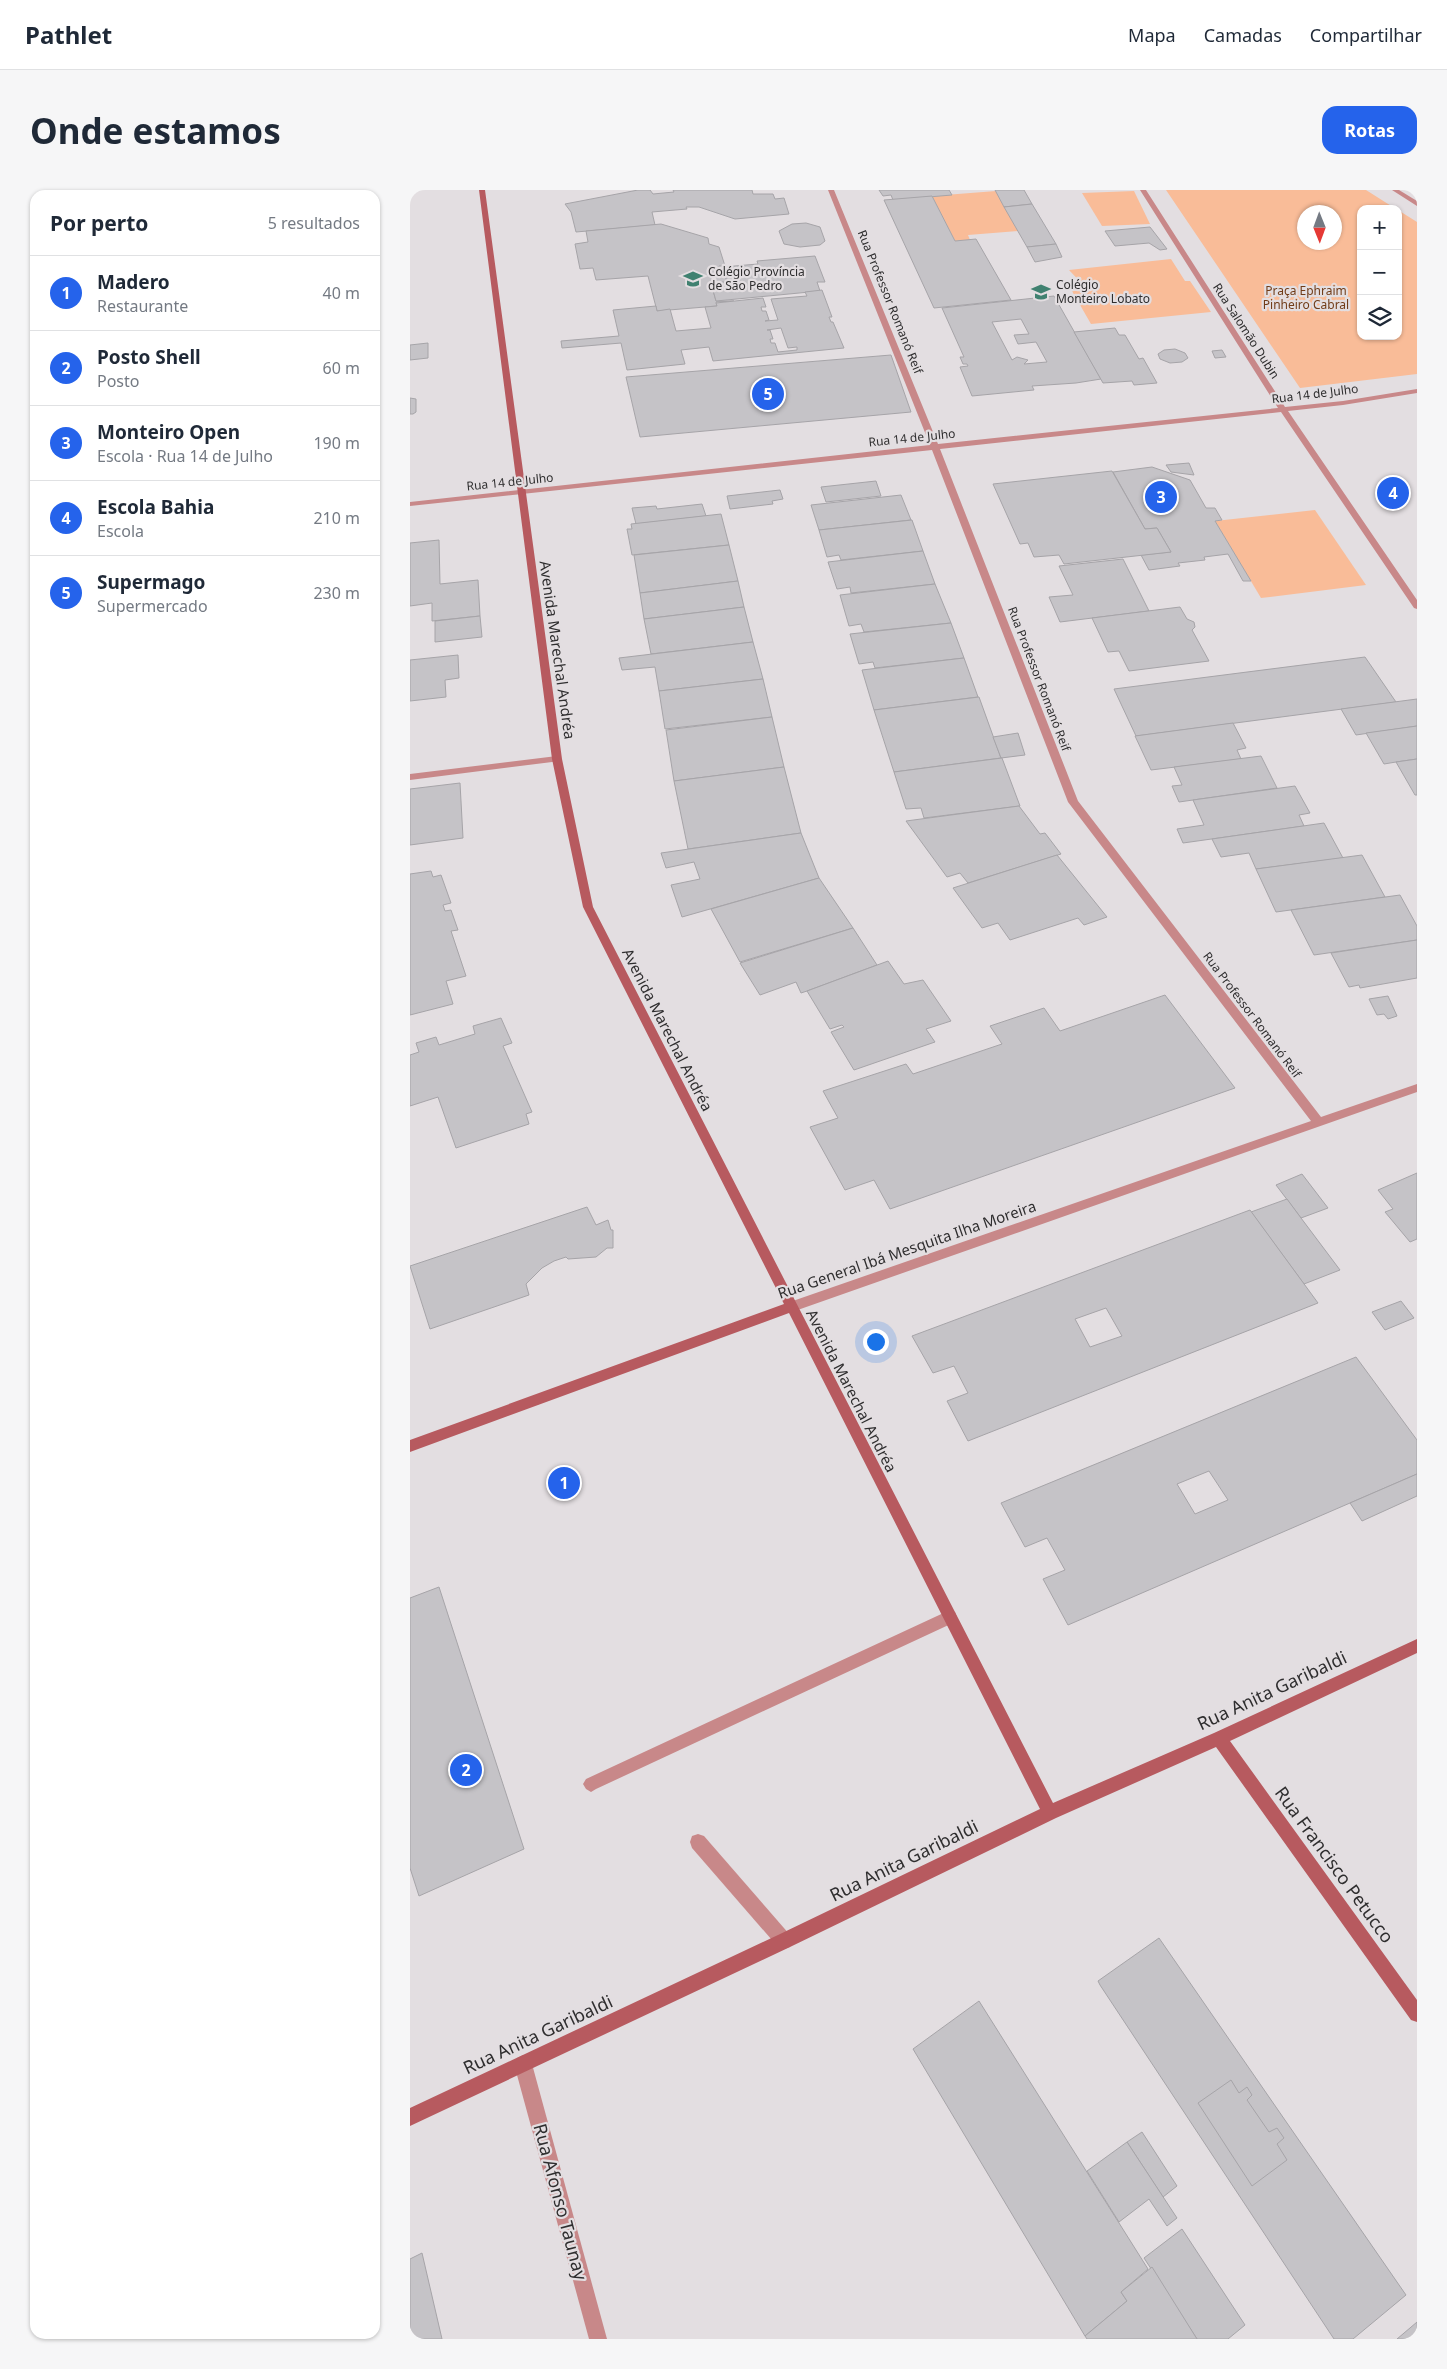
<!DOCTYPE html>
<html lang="pt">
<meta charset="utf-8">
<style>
:root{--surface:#fff;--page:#f6f6f7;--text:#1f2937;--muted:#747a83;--line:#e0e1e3;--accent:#2563eb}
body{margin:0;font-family:"Noto Sans",sans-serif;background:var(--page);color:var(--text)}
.controls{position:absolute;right:15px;top:15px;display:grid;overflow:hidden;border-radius:10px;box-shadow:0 1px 4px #0004}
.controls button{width:45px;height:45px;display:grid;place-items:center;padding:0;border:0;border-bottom:1px solid var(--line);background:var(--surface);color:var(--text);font:25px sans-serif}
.compass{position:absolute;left:887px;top:15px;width:45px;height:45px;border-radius:50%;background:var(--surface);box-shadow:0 1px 4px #0004;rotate:179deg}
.you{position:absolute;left:465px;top:1151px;width:18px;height:18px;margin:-12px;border:4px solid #fff;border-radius:50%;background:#1a73e8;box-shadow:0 0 0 8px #1a73e833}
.badge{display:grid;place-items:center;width:32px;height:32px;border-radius:50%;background:var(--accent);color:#fff;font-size:16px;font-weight:700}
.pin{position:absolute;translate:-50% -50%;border:2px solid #fff;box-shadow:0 1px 5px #0006}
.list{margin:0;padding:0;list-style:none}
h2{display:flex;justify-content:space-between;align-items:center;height:65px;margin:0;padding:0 20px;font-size:21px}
h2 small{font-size:16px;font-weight:400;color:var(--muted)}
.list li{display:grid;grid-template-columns:32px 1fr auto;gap:15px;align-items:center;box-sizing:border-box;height:75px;padding:0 20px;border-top:1px solid var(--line)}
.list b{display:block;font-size:19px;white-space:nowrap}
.list p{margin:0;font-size:16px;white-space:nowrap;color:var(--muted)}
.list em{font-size:16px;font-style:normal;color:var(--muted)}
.icon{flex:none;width:28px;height:28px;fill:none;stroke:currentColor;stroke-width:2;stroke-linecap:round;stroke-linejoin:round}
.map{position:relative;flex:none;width:1007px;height:2149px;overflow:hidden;border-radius:15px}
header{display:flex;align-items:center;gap:30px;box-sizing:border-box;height:70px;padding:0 25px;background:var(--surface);border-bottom:1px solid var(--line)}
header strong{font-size:24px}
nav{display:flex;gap:28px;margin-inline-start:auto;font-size:18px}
.intro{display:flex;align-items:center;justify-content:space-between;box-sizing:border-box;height:120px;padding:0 30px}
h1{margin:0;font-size:35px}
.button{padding:12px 22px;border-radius:15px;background:var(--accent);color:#fff;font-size:18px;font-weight:700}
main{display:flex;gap:30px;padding:0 30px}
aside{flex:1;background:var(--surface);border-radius:15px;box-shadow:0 1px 4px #0004}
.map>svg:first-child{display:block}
.green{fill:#f9bc98;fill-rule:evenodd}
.building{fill:#c5c3c7;stroke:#a6a4a8;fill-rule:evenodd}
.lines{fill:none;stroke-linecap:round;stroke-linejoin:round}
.lane{fill:#c88889;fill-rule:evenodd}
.street{fill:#c88889;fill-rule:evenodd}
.secondary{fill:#b75a5f;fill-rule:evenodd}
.labels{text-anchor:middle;stroke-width:4.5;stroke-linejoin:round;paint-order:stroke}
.far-poi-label{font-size:12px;fill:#2f2e2f;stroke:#e3dee1;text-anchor:start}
.far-park-label{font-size:12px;fill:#713c18;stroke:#e3dee1}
.far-street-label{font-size:12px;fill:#2f2e2f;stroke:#e3dee1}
.street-label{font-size:15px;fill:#2f2e2f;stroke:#e3dee1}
.near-street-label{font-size:18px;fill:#2f2e2f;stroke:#e3dee1}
</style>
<header>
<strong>Pathlet</strong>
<nav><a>Mapa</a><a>Camadas</a><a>Compartilhar</a></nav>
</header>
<div class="intro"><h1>Onde estamos</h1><a class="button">Rotas</a></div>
<main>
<aside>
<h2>Por perto<small>5 resultados</small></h2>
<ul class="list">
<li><span class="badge">1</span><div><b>Madero</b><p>Restaurante</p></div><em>40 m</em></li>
<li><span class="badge">2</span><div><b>Posto Shell</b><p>Posto</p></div><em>60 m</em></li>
<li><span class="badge">3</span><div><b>Monteiro Open</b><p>Escola · Rua 14 de Julho</p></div><em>190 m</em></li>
<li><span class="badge">4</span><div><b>Escola Bahia</b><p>Escola</p></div><em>210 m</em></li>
<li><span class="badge">5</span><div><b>Supermago</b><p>Supermercado</p></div><em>230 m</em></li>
</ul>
</aside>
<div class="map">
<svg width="1007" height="2149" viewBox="0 0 1007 2149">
<rect width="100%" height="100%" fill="#e3dee1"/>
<g class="green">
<path d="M756 0H956L986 19H951V146H988V20L1007 32V184L890 198ZM924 22V52H894V22Z"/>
<path d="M586 1 608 41 558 45 560 50 545 51 522 6Z"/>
<path d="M724 1 740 34 692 36 672 3Z"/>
<path d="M761 69 775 91H780L801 122 681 134 662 101 678 100 659 80Z"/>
<path d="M905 320 956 395 851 408 805 331Z"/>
</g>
<g class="building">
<path d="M228 0H240L243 4 264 2 263 0H342L343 4H363L365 9 374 8 379 24 325 29 289 17H276L277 19 242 22 245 35 166 42 161 22 155 14Z"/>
<path d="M469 0H539L542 5 483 10 481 5 473 6Z"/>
<path d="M585 0H614L622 14 594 17Z"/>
<path d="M522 6 545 51 566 49 601 110 524 118 474 10Z"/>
<path d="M622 14 646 54 617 57 594 17Z"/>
<path d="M396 33 410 37 415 51 410 55 390 57 374 54 369 41 382 34Z"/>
<path d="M251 34 298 48 299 54 309 57 315 76H309V78H313L317 92 301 93 306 111H324L306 112 307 116 247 121 238 86 186 90 183 78 170 79 165 54 178 52 176 41Z"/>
<path d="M740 37 757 59 750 60 739 53 705 56 695 41Z"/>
<path d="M646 54 652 67 625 72 617 57Z"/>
<path d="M405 66 415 92H407L410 101 306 111 301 93 317 92 313 77 348 74 347 71Z"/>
<path d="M412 100 422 127H419L421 132H423L434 158 303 171 299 157 271 160 275 174 217 180 211 153 152 158 151 151 209 146 203 120 246 116 247 121 260 119 266 141 301 138 295 117 307 116 306 113 353 108 356 117H351L352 121H356L359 130 355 131 368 130 361 109 397 106 395 102ZM371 138 378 158 387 157V160L368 162 365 153H361L360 149H363L360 140H357Z"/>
<path d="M644 106 691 189 666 193 622 196 624 200 562 206 550 177 558 176 557 174H553L550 167H554L532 118ZM611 129 619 144 604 145 608 154 626 152 637 172 614 174 618 170 607 167 602 170 582 132Z"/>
<path d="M705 138 709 145H715L729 169 733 168 747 193 724 195 722 191 693 193 664 142Z"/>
<path d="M18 153V168L0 170V155Z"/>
<path d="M765 159 775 163 778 168 772 172 760 173 750 169 748 164 754 160Z"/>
<path d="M812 160 816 167 805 168 802 161Z"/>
<path d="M481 165 501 222 230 247 216 187Z"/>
<path d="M0 208 6 209V222L3 224H0Z"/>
<path d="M779 273 784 285 761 282 756 275Z"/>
<path d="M742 277 780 290 796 318H805L812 330 805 331 841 391H833L818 364 794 367 795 370 768 373 770 376 739 380 731 365 761 362 747 338 735 339 703 282Z"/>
<path d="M702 281 735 339 747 338 761 362 654 374 649 365 624 367 618 353 610 354 583 294Z"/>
<path d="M466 291 471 306 416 312 411 297Z"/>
<path d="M370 300 373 309 362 311 363 314 320 319 317 306Z"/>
<path d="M491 305 501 330 409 340 401 315Z"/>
<path d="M292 314 296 326 226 334 222 318 246 316 247 319Z"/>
<path d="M311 324 319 355 222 365 217 339H222L221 334Z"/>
<path d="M502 330 513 361 431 370 429 365 417 367 409 340Z"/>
<path d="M29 350 30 394 68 390 70 426 22 431V413L0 416V353Z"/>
<path d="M319 355 328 391 230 403 224 365Z"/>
<path d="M513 361 525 394 441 403 440 397 427 399 418 372Z"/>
<path d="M713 369 739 421 650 432 639 407 663 405 649 376Z"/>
<path d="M328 391 334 417 234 429 230 403Z"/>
<path d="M525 394 541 433 454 442 451 434 439 436 430 405Z"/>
<path d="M334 417 343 452 241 464 234 429Z"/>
<path d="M770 417 777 429 784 432 785 437 782 440 799 471 719 481 709 461 698 462 682 428Z"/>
<path d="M70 426 72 447 25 452V431Z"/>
<path d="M541 433 554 468 465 478 463 472 449 474 440 444Z"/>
<path d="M343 452 353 489 249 501 245 477 212 480 209 468Z"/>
<path d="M48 465 49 488 35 490 36 507 0 511V470Z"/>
<path d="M955 467 986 512 726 546 704 499Z"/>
<path d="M554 468 568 507 464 520 452 480Z"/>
<path d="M353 489 362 527 255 539 249 501Z"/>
<path d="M569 507 591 568 484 582 464 520Z"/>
<path d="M1007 509V536L946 545 931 519Z"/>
<path d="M362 527 374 577 264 591 256 540Z"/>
<path d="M823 533 836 558 827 560 831 569 741 580 725 546Z"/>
<path d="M1007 536V569L986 572 974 574 956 543Z"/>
<path d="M608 543 615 565 591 568 583 547Z"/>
<path d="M851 566 867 598 769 612 762 596 772 595 764 577Z"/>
<path d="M592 568 610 616 514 628 511 618 496 619 484 582Z"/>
<path d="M1007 569V605H1005L986 572Z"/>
<path d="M374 577 391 643 278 659 264 591Z"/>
<path d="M50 593 53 648 0 655V599Z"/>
<path d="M885 596 900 623 889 625 894 636 773 653 767 639 794 635 783 610Z"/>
<path d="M609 616 630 644 635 643 651 664 558 693 550 683 537 687 496 631Z"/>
<path d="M914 633 933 668 846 679 839 663 811 667 802 649Z"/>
<path d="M391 643 409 688 272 727 261 695 290 689 284 672 256 678 251 663Z"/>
<path d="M647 665 697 727 674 735 668 728 600 750 588 733 572 738 543 698Z"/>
<path d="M952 665 975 707 866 722 846 679Z"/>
<path d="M21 681 23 687 31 685 41 713 33 715 35 721 41 720 48 740 41 741 56 786 36 791 43 814 0 825V684Z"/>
<path d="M409 688 443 738 330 772 301 719Z"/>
<path d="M990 705 1007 736V750L904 765 881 720Z"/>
<path d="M443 738 467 775 397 801 391 803 386 792 350 805 330 773Z"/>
<path d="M1007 750V788L950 798 949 795 939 797 921 763Z"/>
<path d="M478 771 494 794 513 790 541 831 516 839 525 852 444 880 421 842 434 837 432 835 420 839 397 801Z"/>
<path d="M755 805 825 898 480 1019 464 990 435 1000 400 937 428 928 413 901 496 874 503 884 592 854 580 836 634 818 650 841Z"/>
<path d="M978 806 987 826 978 829 974 824 967 825 959 809Z"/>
<path d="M91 828 102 853 93 856 122 922 116 924 119 934 46 958 28 907 0 916V865L9 862 6 853 26 847 29 855 65 844 63 836Z"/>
<path d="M1007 983V1049L1000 1052 975 1022 983 1019 968 1000Z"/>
<path d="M892 984 918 1018 891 1028 866 995Z"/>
<path d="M877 1009 891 1028 930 1080 894 1094 841 1022Z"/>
<path d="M177 1017 186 1035 198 1030 201 1040H203V1058H197L186 1067 158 1069 156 1067 144 1071 132 1078 116 1094 119 1105 20 1139 0 1076Z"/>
<path d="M840 1020 908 1113 558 1251 537 1211 558 1203 544 1176 523 1183 502 1146ZM696 1118 712 1146 680 1157 665 1129Z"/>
<path d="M991 1111 1004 1128 975 1140 962 1122Z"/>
<path d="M946 1167 1007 1250V1284L658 1435 633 1389 655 1380 637 1348 615 1357 591 1313ZM799 1281 818 1310 785 1324 767 1294Z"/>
<path d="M1007 1284V1306L952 1331 940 1313Z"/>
<path d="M29 1397 114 1659 9 1706 0 1678V1408Z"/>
<path d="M749 1748 996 2105 943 2149H924L690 1795 688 1791Z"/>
<path d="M569 1811 738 2079 711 2102 717 2111 675 2146 503 1859Z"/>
<path d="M821 1890 829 1903 837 1897 842 1905 837 1910 859 1942 867 1938 874 1948 867 1954 877 1970 842 1996 788 1913Z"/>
<path d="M732 1942 767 1996 753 2007 717 1952Z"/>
<path d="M717 1952 767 2028 757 2036 739 2009 709 2032 677 1981Z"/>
<path d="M772 2039 835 2135 818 2149H787L734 2068Z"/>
<path d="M12 2063 32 2149H0V2069Z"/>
<path d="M742 2077 787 2149H677L675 2146 717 2111 711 2102Z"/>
<path d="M1007 2132V2149H987Z"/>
</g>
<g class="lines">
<g class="lane">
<path d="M540 1420 545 1422 547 1427 545 1432 186 1599 181 1602 176 1599 173 1594 176 1589Z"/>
<path d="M288 1644 294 1646 380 1745 382 1751 380 1757 374 1759 368 1757 282 1658 280 1652 282 1646Z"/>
</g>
<g class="street">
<path d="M418 0H424L528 254 868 218 730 0H736L875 217 933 211 1007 199V203L933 215 878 221 1007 410V419L1004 418 871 222 530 259 668 611 911 927 1007 894V902L382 1122 377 1121 376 1117 377 1113 901 931 658 612 522 260 0 316V312L520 255Z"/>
<path d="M982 0H989L1007 11V16Z"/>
<path d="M147 566 150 567V571L0 590V584Z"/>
<path d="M113 1865 119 1868 122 1874 197 2149H179L104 1874 107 1868Z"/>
</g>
<path class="secondary" d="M69 0H75L152 569 183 717 643 1613 804 1543 1007 1449V1463L820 1551 1007 1810V1832L1001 1830 806 1557 646 1628 380 1757 0 1936V1918L368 1745 630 1619 379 1123 0 1262V1250L374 1114 173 717 142 569Z"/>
</g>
<defs>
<g id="school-bare" transform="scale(1.5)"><path d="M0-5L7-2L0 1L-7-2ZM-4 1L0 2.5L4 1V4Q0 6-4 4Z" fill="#408170" stroke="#e3dee1" stroke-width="2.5" paint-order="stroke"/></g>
</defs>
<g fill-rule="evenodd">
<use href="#school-bare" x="283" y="89"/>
<use href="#school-bare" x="631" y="102"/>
</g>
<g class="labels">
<g class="far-poi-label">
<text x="298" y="86">Colégio Província<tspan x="298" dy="14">de São Pedro</tspan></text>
<text x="646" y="99">Colégio<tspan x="646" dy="14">Monteiro Lobato</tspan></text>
</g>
<g class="far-park-label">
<text x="896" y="105">Praça Ephraim<tspan x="896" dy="14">Pinheiro Cabral</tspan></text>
</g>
<g class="far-street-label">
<text transform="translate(480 112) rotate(68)" y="4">Rua Professor Romanó Reif</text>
<text transform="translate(836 141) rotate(57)" y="4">Rua Salomão Dubin</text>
<text transform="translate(905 204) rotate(-7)" y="4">Rua 14 de Julho</text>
<text transform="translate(502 248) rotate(-6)" y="4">Rua 14 de Julho</text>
<text transform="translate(100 292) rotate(-6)" y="4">Rua 14 de Julho</text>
<text transform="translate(629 489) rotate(69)" y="4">Rua Professor Romanó Reif</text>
<text transform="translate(842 825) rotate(53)" y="4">Rua Professor Romanó Reif</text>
</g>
<g class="street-label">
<text transform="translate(147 460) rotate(82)" y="5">Avenida Marechal Andréa</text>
<text transform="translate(257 840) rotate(63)" y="5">Avenida Marechal Andréa</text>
<text transform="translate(497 1060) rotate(-19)" y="5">Rua General Ibá Mesquita Ilha Moreira</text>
<text transform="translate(441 1201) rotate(63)" y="5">Avenida Marechal Andréa</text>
</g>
<g class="near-street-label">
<text transform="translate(862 1501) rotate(-25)" y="6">Rua Anita Garibaldi</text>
<text transform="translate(494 1671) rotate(-26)" y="6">Rua Anita Garibaldi</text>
<text transform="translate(924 1675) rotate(54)" y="6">Rua Francisco Petucco</text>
<text transform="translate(128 1845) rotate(-25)" y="6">Rua Anita Garibaldi</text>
<text transform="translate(150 2012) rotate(75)" y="6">Rua Afonso Taunay</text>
</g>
</g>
</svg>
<div class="controls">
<button>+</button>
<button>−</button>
<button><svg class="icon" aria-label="layers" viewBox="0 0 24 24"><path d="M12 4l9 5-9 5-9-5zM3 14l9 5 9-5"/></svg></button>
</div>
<svg class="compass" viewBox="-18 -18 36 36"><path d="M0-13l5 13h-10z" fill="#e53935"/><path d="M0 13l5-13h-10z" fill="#747a83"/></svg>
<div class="you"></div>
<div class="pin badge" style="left:154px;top:1293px">1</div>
<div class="pin badge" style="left:56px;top:1580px">2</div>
<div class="pin badge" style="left:751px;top:307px">3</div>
<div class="pin badge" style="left:983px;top:303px">4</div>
<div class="pin badge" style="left:358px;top:204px">5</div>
</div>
</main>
